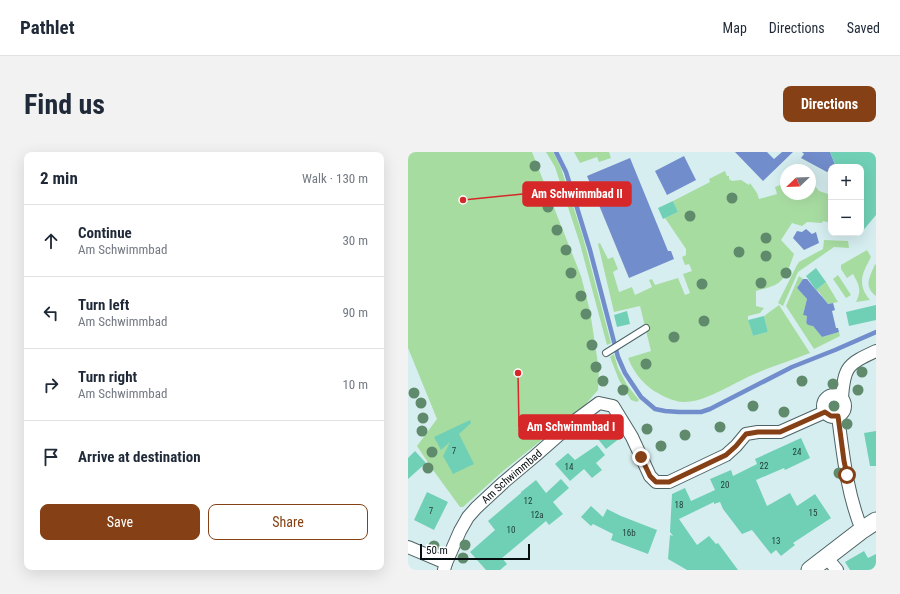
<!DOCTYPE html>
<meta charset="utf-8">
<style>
:root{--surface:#fff;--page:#f2f2f3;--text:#1f2937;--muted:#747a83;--line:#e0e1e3;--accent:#854115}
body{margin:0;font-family:"Roboto Condensed",sans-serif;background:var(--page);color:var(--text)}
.controls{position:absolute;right:12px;top:12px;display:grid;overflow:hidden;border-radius:8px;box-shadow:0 4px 16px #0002}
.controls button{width:36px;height:36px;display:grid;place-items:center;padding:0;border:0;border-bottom:1px solid var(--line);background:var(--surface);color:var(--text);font:20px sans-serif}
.compass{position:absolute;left:372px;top:12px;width:36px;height:36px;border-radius:50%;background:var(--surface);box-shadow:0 4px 16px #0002;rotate:247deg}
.scale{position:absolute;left:12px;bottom:10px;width:110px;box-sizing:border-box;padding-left:4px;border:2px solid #060e0f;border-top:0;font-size:11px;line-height:14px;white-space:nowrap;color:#060e0f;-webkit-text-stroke:3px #fff;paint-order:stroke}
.stop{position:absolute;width:12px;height:12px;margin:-9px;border:3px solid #854115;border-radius:50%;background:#fff}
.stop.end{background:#854115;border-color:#fff;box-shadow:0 1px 4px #0008}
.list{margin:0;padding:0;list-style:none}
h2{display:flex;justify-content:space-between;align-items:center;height:52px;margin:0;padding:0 16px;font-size:17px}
h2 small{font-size:13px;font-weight:400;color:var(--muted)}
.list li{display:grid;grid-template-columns:26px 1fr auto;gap:12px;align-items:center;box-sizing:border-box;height:72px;padding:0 16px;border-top:1px solid var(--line)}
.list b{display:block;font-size:15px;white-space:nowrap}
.list p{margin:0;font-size:13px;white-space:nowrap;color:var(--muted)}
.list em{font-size:13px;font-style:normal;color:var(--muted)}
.actions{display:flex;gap:8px;padding:12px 16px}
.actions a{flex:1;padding:9px 0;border:1px solid var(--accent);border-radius:8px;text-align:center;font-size:14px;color:var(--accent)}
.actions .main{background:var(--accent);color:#fff}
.icon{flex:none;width:22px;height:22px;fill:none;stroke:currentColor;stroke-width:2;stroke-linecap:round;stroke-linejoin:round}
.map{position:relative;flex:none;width:468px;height:418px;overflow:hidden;border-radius:8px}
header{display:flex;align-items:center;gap:24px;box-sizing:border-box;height:56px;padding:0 20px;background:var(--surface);border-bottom:1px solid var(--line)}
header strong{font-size:19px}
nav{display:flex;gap:22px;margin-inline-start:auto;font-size:14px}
.intro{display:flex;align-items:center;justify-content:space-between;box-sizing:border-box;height:96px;padding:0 24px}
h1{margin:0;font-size:28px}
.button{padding:10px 18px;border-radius:8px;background:var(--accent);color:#fff;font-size:14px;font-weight:700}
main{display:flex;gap:24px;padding:0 24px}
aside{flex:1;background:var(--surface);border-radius:8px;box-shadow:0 4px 16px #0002}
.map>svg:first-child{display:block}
.green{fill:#a7dca1}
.water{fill:#728dcc}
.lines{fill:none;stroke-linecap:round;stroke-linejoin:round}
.stream{stroke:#728dcc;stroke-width:4.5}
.building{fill:#70d0b5}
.lane-casing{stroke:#4e6365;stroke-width:8}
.street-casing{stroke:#4e6365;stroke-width:14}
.secondary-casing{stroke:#4e6365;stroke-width:19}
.lane{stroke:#fff;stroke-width:6}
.street{stroke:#fff;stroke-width:12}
.secondary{stroke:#fff;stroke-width:17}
.tree{fill:#608a6c}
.route{stroke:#854115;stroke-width:5}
.labels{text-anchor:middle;stroke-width:4;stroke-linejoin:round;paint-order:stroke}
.number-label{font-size:9px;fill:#203e38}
.street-label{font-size:11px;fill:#060e0f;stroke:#fff}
.leader{fill:none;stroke:#d62828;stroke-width:1.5}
.callout-dot{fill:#d62828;stroke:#fff;stroke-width:1.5}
.callout{fill:#d62828;stroke:#d62828;stroke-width:1.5}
.callout-label{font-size:12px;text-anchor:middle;font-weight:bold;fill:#fff}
</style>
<header>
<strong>Pathlet</strong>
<nav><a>Map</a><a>Directions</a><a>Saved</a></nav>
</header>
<div class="intro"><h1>Find us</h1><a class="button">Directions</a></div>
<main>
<aside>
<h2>2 min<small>Walk · 130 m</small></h2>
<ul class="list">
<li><svg class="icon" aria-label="ahead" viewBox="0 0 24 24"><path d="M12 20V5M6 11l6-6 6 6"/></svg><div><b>Continue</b><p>Am Schwimmbad</p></div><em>30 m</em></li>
<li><svg class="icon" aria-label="left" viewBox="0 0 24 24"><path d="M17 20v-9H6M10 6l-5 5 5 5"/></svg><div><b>Turn left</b><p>Am Schwimmbad</p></div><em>90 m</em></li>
<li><svg class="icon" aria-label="right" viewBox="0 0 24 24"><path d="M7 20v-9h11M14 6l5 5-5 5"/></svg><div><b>Turn right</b><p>Am Schwimmbad</p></div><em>10 m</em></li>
<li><svg class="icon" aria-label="arrive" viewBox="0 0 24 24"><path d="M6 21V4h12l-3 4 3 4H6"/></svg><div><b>Arrive at destination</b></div></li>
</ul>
<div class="actions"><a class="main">Save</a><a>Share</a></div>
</aside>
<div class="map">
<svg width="468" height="418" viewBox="0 0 468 418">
<rect width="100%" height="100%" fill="#d6eef0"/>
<g class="green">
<path d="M0 0H124L173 124 182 159 191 218 190 238 176 254 95 319 55 355H52L25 318 9 294 29 267 0 196Z"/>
<path d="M138 0H145L153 16 175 85 203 191 199 193 172 92 147 15Z"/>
<path d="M166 0H201L203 6 191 10 189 5 172 11Z"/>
<path d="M317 19 319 24H321V27L324 29 333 28 341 33 342 31 349 41 351 47 369 42 367 35 377 31 378 35V42H402V28L411 39 423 43V71L415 69 414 71 399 70 394 74 384 71 373 88 386 102C382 113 378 128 367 133 361 136 354 137 348 139V154L356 156 352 161 340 164V168L345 184 360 180 356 164 371 153 402 201C382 209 361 215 342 224 322 233 296 251 274 250 264 249 255 244 246 239 234 231 225 219 220 206L243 199 232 154 206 160 190 92 192 91 200 107 205 105 210 117 205 120 211 140 224 135 227 143 244 135 241 128 244 127 247 133 270 126 277 143 282 141 275 122 284 119 281 112 277 113 274 105 278 103V97L257 66 270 60 265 49 302 30 301 27Z"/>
<path d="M416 88 440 89 441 96 426 95 390 120 375 154 370 151 389 113 391 110 415 97Z"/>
<path d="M459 98 463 105C455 120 448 132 462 148L448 150C454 138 451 133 445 122L439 126 433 117V113Z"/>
<path d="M467 112 468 113V144C455 134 462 125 467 112Z"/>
<path d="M430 123 443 143 438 146 425 127Z"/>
<path d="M391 124 395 127 389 136 399 147 395 163 399 164 398 169 405 174 414 185 431 180 432 184 406 197 378 154Z"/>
<path d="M418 130 430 150 420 152 411 140 408 138Z"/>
<path d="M206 202 210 216 219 233 231 248 229 250 223 248 211 228 202 205Z"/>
</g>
<g class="water">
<path d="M327 0H359L366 7 374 0H385L355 29Z"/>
<path d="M394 0H422L428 15H423V18L419 20 393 6 396 2Z"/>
<path d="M276 4 288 28 259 43 247 19Z"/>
<path d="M222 6 260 99H263L266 107 221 126 179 24Z"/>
<path d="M398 77 404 82 408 80 411 91 396 98 385 86 389 79 394 80Z"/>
<path d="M395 127H399C406 136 413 143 420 152L425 151 427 158 424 159 428 176H430L431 180 414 185 405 174C397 173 398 171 399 164L395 163 399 147 389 136Z"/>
</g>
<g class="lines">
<path class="stream" d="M148 0 158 20 182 98 210 205 217 221 233 245 247 257 257 259 271 260H293L302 257 384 215 427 198 468 180"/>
</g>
<g class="building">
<path d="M422 0H468V63L453 81V15H428Z"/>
<path d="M265 49 270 60 255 67 250 56Z"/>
<path d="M408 116 418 130 408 138 398 124Z"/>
<path d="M468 153V168L441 174 438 160Z"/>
<path d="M219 159 222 172 209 175 206 163Z"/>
<path d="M356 164 360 180 345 184 340 168Z"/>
<path d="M62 268 63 271 51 282 66 312 45 322 35 304 42 290 33 298 26 285Z"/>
<path d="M200 270 212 286 198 297 186 282Z"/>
<path d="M468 279V314H462L456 281Z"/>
<path d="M393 286 402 306 377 318 376 316 348 328 359 354 382 341 389 354 407 342 423 366 385 391 387 393 373 404 368 398 363 402 344 378 334 382 315 357 312 350 306 352V350L271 367 289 393 301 384 308 392 310 391 330 418H279L260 407 262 383 265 384 262 380 264 342 277 336 283 349 307 338 302 327 323 318 325 324 349 312 347 307Z"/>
<path d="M189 293 197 303 188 311 194 318 184 326 176 317 162 329 147 312 160 301 167 308Z"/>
<path d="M7 299 18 311 0 327V306Z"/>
<path d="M153 327 161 336 145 350 155 362 141 373 138 369 94 406 99 412 92 418H78L62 400 87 378 80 369 113 341V340L128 328 138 341Z"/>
<path d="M19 340 40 350 26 378 6 368Z"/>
<path d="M183 354 195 365 199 357 213 364 249 378 240 402 203 388 205 382 185 372 183 374 173 365Z"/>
<path d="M456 399 460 406 468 402V418H441H442L437 410Z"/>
</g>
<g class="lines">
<g class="lane-casing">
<path id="lane" d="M198 201 238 176"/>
</g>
<g class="street-casing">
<g id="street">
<circle cx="426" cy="254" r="11"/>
<path d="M434 246C436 214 440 212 468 199"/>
<path d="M430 264C435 302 439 342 454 378"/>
<path d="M0 395 38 411"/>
<path d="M418 405 429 418"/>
<path id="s1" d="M36 418 38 411 52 379 60 365 68 356 96 330 127 304 168 268 191 251 205 254 224 285 242 324 248 330H261L318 303 328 294 338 282 350 280H372L417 260"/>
</g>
</g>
<g class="secondary-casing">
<path id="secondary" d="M402 418 454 378 468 369"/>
</g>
<use href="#lane" class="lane"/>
<use href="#street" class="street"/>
<use href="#secondary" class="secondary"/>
</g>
<g class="tree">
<circle cx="127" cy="14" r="5.5"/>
<circle cx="324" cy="46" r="5.5"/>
<circle cx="140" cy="55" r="5.5"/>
<circle cx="282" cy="64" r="5.5"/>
<circle cx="149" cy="78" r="5.5"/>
<circle cx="358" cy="86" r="5.5"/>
<circle cx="158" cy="98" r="5.5"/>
<circle cx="331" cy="100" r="5.5"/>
<circle cx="358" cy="104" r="5.5"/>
<circle cx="163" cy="121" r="5.5"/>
<circle cx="378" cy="121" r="5.5"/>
<circle cx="353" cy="131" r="5.5"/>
<circle cx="294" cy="132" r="5.5"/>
<circle cx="173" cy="144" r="5.5"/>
<circle cx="178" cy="162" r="5.5"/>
<circle cx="296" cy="169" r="5.5"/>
<circle cx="266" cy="185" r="5.5"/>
<circle cx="184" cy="193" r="5.5"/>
<circle cx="238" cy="212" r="5.5"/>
<circle cx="188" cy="215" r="5.5"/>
<circle cx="454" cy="220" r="5.5"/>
<circle cx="195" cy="229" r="5.5"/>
<circle cx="394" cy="229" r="5.5"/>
<circle cx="425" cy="232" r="5.5"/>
<circle cx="215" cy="238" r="5.5"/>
<circle cx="450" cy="238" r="5.5"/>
<circle cx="6" cy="241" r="5.5"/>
<circle cx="13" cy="251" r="5.5"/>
<circle cx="345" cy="254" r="5.5"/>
<circle cx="426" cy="254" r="5.5"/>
<circle cx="376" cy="260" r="5.5"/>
<circle cx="15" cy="266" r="5.5"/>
<circle cx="202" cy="268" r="5.5"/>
<circle cx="439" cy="272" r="5.5"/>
<circle cx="312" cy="275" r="5.5"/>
<circle cx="239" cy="277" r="5.5"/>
<circle cx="14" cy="279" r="5.5"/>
<circle cx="277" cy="283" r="5.5"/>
<circle cx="253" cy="294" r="5.5"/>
<circle cx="24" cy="300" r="5.5"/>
<circle cx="20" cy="316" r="5.5"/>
<circle cx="431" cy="321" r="5.5"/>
<circle cx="57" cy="393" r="5.5"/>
<circle cx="26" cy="394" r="5.5"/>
<circle cx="55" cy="406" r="5.5"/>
</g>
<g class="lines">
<path class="route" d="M233 305 242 324 248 330H261L318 303 328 294 338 282 350 280H372L417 260 423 264H430L436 309 439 323"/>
</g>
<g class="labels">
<g class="number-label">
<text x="46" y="302">7</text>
<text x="389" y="303">24</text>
<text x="356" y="317">22</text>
<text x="161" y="318">14</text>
<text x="317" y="336">20</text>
<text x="120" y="352">12</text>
<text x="271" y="356">18</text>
<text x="23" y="362">7</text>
<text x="405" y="364">15</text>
<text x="129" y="366">12a</text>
<text x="103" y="381">10</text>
<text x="221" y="384">16b</text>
<text x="368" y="392">13</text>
</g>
<g class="street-label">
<text dy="4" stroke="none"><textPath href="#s1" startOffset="118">Am Schwimmbad</textPath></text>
</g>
</g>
<path class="leader" d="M55 48L115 42M110 221L111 275"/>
<g class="callout-dot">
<circle cx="55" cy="48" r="4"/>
<circle cx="110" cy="221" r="4"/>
</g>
<g class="callout">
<rect x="115" y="30" width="108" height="24" rx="4"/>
<rect x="111" y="263" width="104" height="24" rx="4"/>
</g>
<g class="callout-label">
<text x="169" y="46">Am Schwimmbad II</text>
<text x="163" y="279">Am Schwimmbad I</text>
</g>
</svg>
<div class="controls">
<button>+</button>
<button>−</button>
</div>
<svg class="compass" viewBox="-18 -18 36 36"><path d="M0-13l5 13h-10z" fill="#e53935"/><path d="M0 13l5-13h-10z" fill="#747a83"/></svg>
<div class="scale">50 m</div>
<div class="stop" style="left:439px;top:323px"></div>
<div class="stop end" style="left:233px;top:305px"></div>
</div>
</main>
